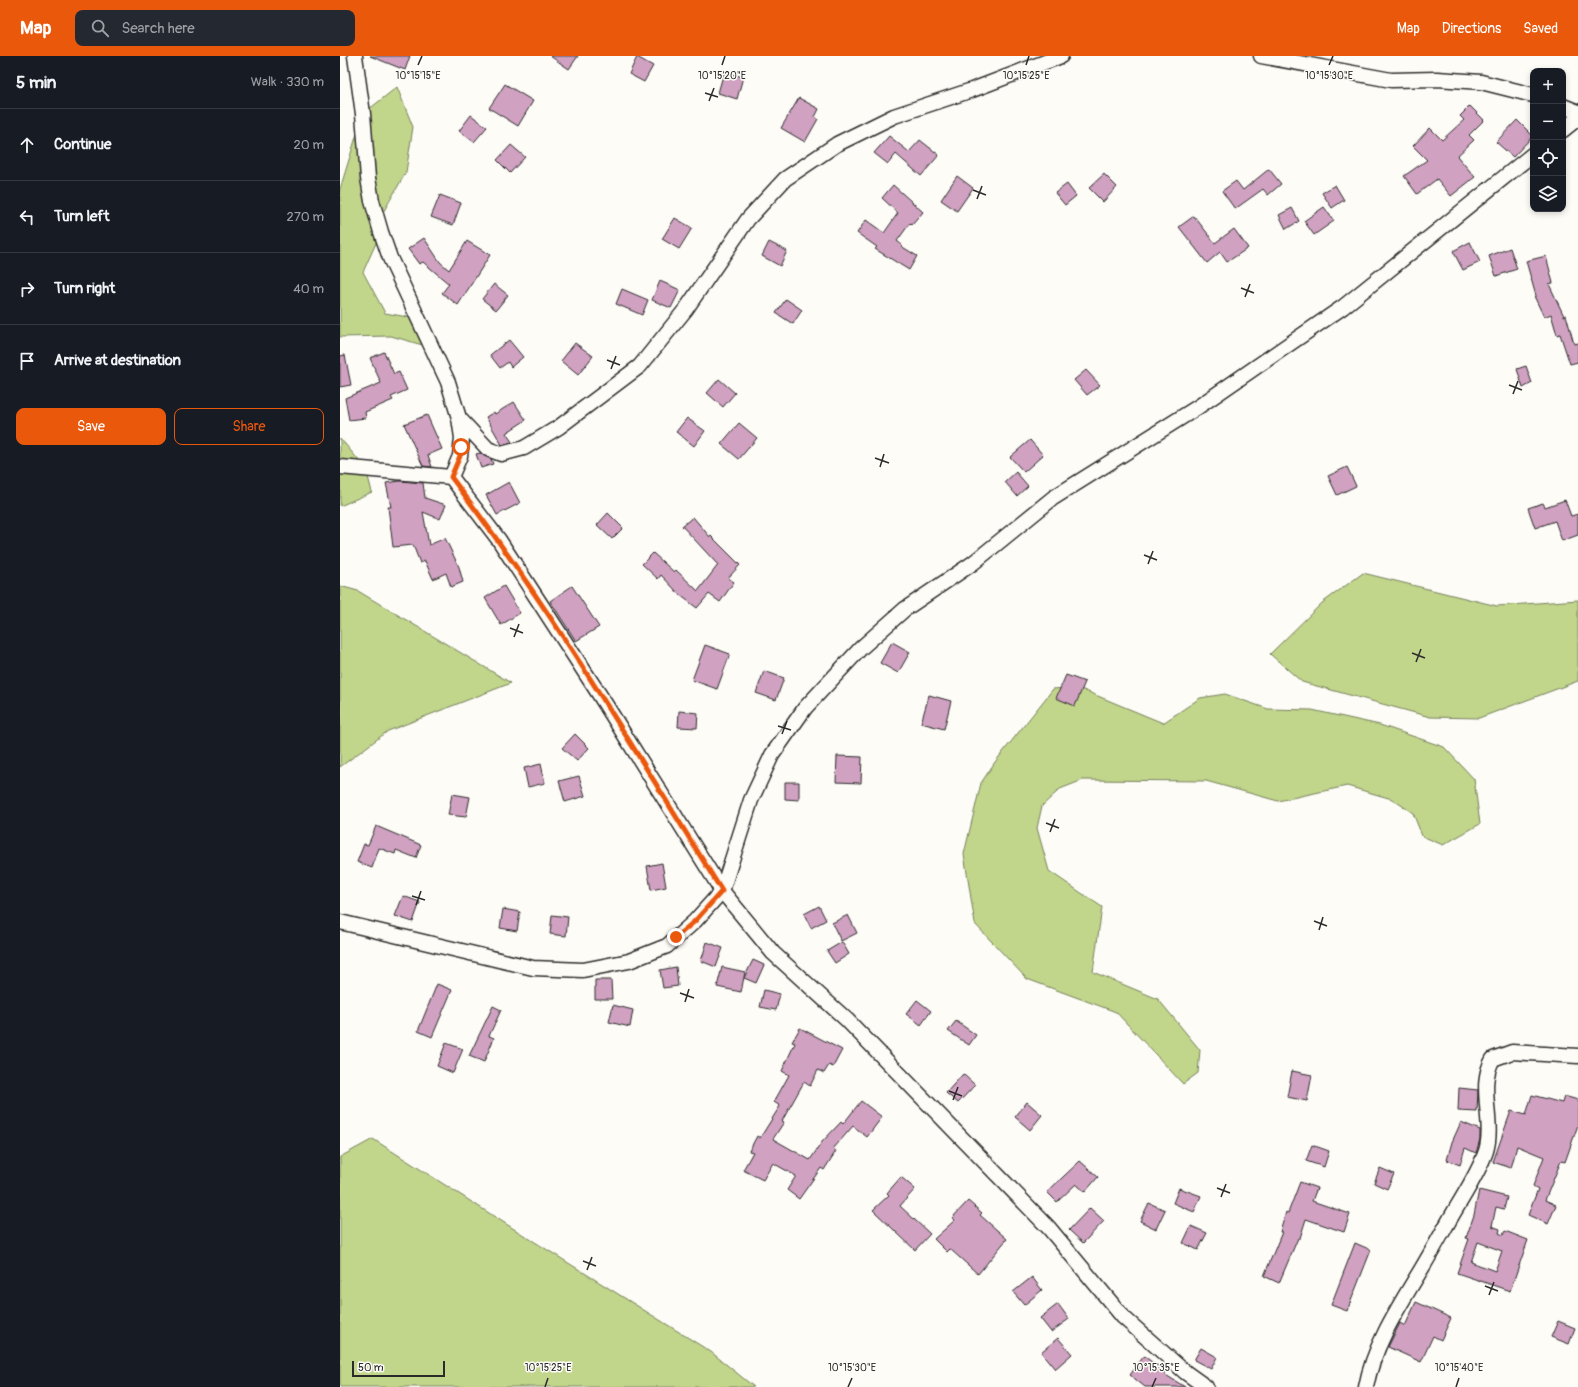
<!DOCTYPE html>
<meta charset="utf-8">
<style>
:root{--surface:#171b24;--page:#242831;--text:#f1f3f6;--muted:#9ea1a6;--line:#363941;--accent:#ea580c}
body{margin:0;font-family:Pangolin,sans-serif;background:var(--page);color:var(--text)}
.controls{position:absolute;right:12px;top:12px;display:grid;overflow:hidden;border-radius:8px;box-shadow:0 2px 6px #0003}
.controls button{width:36px;height:36px;display:grid;place-items:center;padding:0;border:0;border-bottom:1px solid var(--line);background:var(--surface);color:var(--text);font:20px sans-serif}
.scale{position:absolute;left:12px;bottom:10px;width:93px;box-sizing:border-box;padding-left:4px;border:2px solid #2b2b2b;border-top:0;font-size:11px;line-height:14px;white-space:nowrap;color:#2b2b2b;-webkit-text-stroke:3px #fdfcf7;paint-order:stroke}
.stop{position:absolute;width:12px;height:12px;margin:-9px;border:3px solid #ea580c;border-radius:50%;background:#fff}
.stop.end{background:#ea580c;border-color:#fff;box-shadow:0 1px 4px #0008}
.list{margin:0;padding:0;list-style:none}
h2{display:flex;justify-content:space-between;align-items:center;height:52px;margin:0;padding:0 16px;font-size:17px}
h2 small{font-size:13px;font-weight:400;color:var(--muted)}
.list li{display:grid;grid-template-columns:26px 1fr auto;gap:12px;align-items:center;box-sizing:border-box;height:72px;padding:0 16px;border-top:1px solid var(--line)}
.list b{display:block;font-size:15px;white-space:nowrap}
.list em{font-size:13px;font-style:normal;color:var(--muted)}
.actions{display:flex;gap:8px;padding:12px 16px}
.actions a{flex:1;padding:9px 0;border:1px solid var(--accent);border-radius:8px;text-align:center;font-size:14px;color:var(--accent)}
.actions .main{background:var(--accent);color:#fff}
.icon{flex:none;width:22px;height:22px;fill:none;stroke:currentColor;stroke-width:2;stroke-linecap:round;stroke-linejoin:round}
.map{position:relative;flex:none;width:1238px;height:1331px;overflow:hidden}
header{display:flex;align-items:center;gap:24px;box-sizing:border-box;height:56px;padding:0 20px;background:var(--accent);color:#fff}
header strong{font-size:19px}
nav{display:flex;gap:22px;margin-inline-start:auto;font-size:14px}
.search{width:280px;height:36px;background:var(--page);display:flex;align-items:center;gap:10px;box-sizing:border-box;padding:0 14px;border-radius:8px;color:var(--muted);font-size:15px}
main{display:flex}
aside{flex:1;background:var(--surface)}
.map>svg:first-child{display:block}
.green{fill:#c1d58b;stroke:#76805b}
.building{fill:#d0a1c1;stroke:#2b2b2b;fill-rule:evenodd}
.lines{fill:none;stroke-linecap:round;stroke-linejoin:round}
.minor-casing{stroke:#2b2b2b;stroke-width:17}
.minor{stroke:#fdfcf7;stroke-width:14}
.route{stroke:#ea580c;stroke-width:5}
.ticks{fill:none;stroke:#2b2b2b;stroke-width:1.5}
.ticks-label{font-size:10px;text-anchor:middle;fill:#2b2b2b;stroke:#fdfcf7;stroke-width:3;stroke-linejoin:round;paint-order:stroke}
</style>
<header>
<strong>Map</strong>
<div class="search"><svg class="icon" aria-label="search" viewBox="0 0 24 24"><circle cx="10" cy="10" r="6"/><path d="M15 15l6 6"/></svg>Search here</div>
<nav><a>Map</a><a>Directions</a><a>Saved</a></nav>
</header>
<main>
<aside>
<h2>5 min<small>Walk · 330 m</small></h2>
<ul class="list">
<li><svg class="icon" aria-label="ahead" viewBox="0 0 24 24"><path d="M12 20V5M6 11l6-6 6 6"/></svg><div><b>Continue</b></div><em>20 m</em></li>
<li><svg class="icon" aria-label="left" viewBox="0 0 24 24"><path d="M17 20v-9H6M10 6l-5 5 5 5"/></svg><div><b>Turn left</b></div><em>270 m</em></li>
<li><svg class="icon" aria-label="right" viewBox="0 0 24 24"><path d="M7 20v-9h11M14 6l5 5-5 5"/></svg><div><b>Turn right</b></div><em>40 m</em></li>
<li><svg class="icon" aria-label="arrive" viewBox="0 0 24 24"><path d="M6 21V4h12l-3 4 3 4H6"/></svg><div><b>Arrive at destination</b></div></li>
</ul>
<div class="actions"><a class="main">Save</a><a>Share</a></div>
</aside>
<div class="map">
<svg width="1238" height="1331" viewBox="0 0 1238 1331">
<rect width="100%" height="100%" fill="#fdfcf7"/>
<filter id="ink" filterUnits="userSpaceOnUse"><feTurbulence type="fractalNoise" baseFrequency=".025" numOctaves="2"/><feDisplacementMap in="SourceGraphic" scale="8" xChannelSelector="R" yChannelSelector="G"/><feConvolveMatrix kernelMatrix="1 2 1 2 8 2 1 2 1" color-interpolation-filters="sRGB"/></filter>
<g filter="url(#ink)">
<g class="green">
<path d="M57 31 73 71 66 116 41 160V176L23 216 45 257 79 263 93 292 51 280 0 281V133L23 58Z"/>
<path d="M0 382 26 413 32 436 0 450Z"/>
<path d="M1023 517 1157 550 1238 544V625L1139 662 1090 661 962 626 930 598 982 547Z"/>
<path d="M0 530 18 535 171 627 48 675 0 711Z"/>
<path d="M736 631 823 667 860 642 885 638 928 653 972 654 1040 669 1104 691 1134 723 1140 768 1103 789 1082 780 1073 757 1052 743 1007 730 938 745 866 725 743 724 720 733 702 750 697 772 709 815 762 851 753 916 818 943 860 994 858 1017 843 1028 776 956 687 923 635 868 624 798 641 727 655 706 713 633Z"/>
<path d="M33 1083 174 1173 371 1296 414 1331H0V1101Z"/>
</g>
<g class="building">
<path d="M30 0H70L65 14Z"/>
<path d="M210 0H238L229 13Z"/>
<path d="M297 1 313 10 304 26 289 18Z"/>
<path d="M384 16 403 21 397 43 378 37Z"/>
<path d="M165 28 193 45 178 70 149 52Z"/>
<path d="M459 42 479 53 475 61 478 63 465 86 441 72Z"/>
<path d="M1130 50 1144 64 1129 79 1134 84 1117 100 1135 121 1111 140 1097 123 1077 138 1064 120 1087 104 1073 90 1090 72 1102 84 1124 64 1120 60Z"/>
<path d="M131 59 147 71 134 86 119 75Z"/>
<path d="M1177 64 1193 80 1173 101 1156 86Z"/>
<path d="M549 80 569 96 580 84 599 99 581 120 556 98 548 108 534 97Z"/>
<path d="M171 89 185 101 170 117 157 104Z"/>
<path d="M929 113 941 128 928 139 923 133 895 153 882 135 896 125 903 134Z"/>
<path d="M764 118 777 131 763 146 749 132Z"/>
<path d="M617 120 633 132 617 155 601 144Z"/>
<path d="M727 128 736 140 725 149 715 137Z"/>
<path d="M553 129 583 156 572 169 570 167 557 185 562 189 561 190 577 200 569 214 535 193 537 191 517 177 526 164 544 177 558 157 542 142Z"/>
<path d="M995 129 1004 144 992 152 982 137Z"/>
<path d="M100 139 121 147 113 169 91 161Z"/>
<path d="M984 151 994 165 974 179 964 165Z"/>
<path d="M952 152 959 165 946 173 939 159Z"/>
<path d="M854 160 875 187 894 173 908 192 887 206 880 196 867 207 839 171Z"/>
<path d="M335 162 352 172 339 193 322 183Z"/>
<path d="M84 182 100 206 109 214 127 185 150 199 118 249 102 237 109 228 83 206 79 208 68 193Z"/>
<path d="M429 186 447 195 440 210 422 200Z"/>
<path d="M1130 186 1140 206 1123 214 1113 195Z"/>
<path d="M1170 192 1177 213 1156 220 1149 200Z"/>
<path d="M1206 200 1213 227 1209 228 1224 260 1226 259 1234 288 1238 287V306L1230 308 1220 278 1217 279 1211 258 1204 261 1194 240H1196L1186 205Z"/>
<path d="M320 225 340 234 331 252 312 244Z"/>
<path d="M154 228 168 239 156 254 142 243Z"/>
<path d="M282 233 308 244 302 259 276 248Z"/>
<path d="M446 243 462 254 453 268 436 257Z"/>
<path d="M169 284 183 301 171 311 168 306 160 312 150 299Z"/>
<path d="M235 287 253 300 238 319 221 305Z"/>
<path d="M44 296 54 318 59 316 67 334 51 341 53 344 25 356 26 362 9 364 5 342 41 327 30 302Z"/>
<path d="M5 299 11 329 0 331V300Z"/>
<path d="M1186 310 1192 327 1183 332 1177 313Z"/>
<path d="M746 314 760 329 747 339 734 324Z"/>
<path d="M379 323 395 337 383 351 367 337Z"/>
<path d="M174 346 186 364 166 377 172 386 162 389 146 361 154 356 155 358Z"/>
<path d="M87 359 102 393 88 399 92 411 83 410 64 368Z"/>
<path d="M347 362 365 375 354 390 336 376Z"/>
<path d="M399 367 417 382 399 403 381 388Z"/>
<path d="M690 384 703 399 684 416 670 401Z"/>
<path d="M140 397 151 403 153 408 141 412 136 398Z"/>
<path d="M1007 411 1016 430 997 439 988 420Z"/>
<path d="M676 416 688 430 677 440 665 426Z"/>
<path d="M60 425 83 427 85 442 106 449 100 463 83 456 89 489 105 482 119 511 123 526 111 531 106 517 93 523 85 505 80 507 73 489 53 491 48 451H51L46 427Z"/>
<path d="M169 426 180 447 157 459 146 439Z"/>
<path d="M1225 444 1231 460 1238 458V479L1222 485 1215 465 1195 472 1188 452 1203 447 1205 451Z"/>
<path d="M268 457 283 472 272 483 257 469Z"/>
<path d="M353 461 370 481 371 480 400 509 388 522 394 526 380 546 369 538 357 552 340 539 321 519 318 523 302 508 313 497 334 516 336 514 358 535 378 509 342 470Z"/>
<path d="M164 530 180 557 161 569 145 542Z"/>
<path d="M232 530 259 571 236 585 210 545Z"/>
<path d="M552 586 570 596 558 617 540 607Z"/>
<path d="M365 589 390 598 377 633 352 624Z"/>
<path d="M424 615 444 622 436 644 416 637Z"/>
<path d="M726 619 745 626 735 650 716 642Z"/>
<path d="M589 639 611 645 604 673 581 667Z"/>
<path d="M339 655 358 657 357 672 338 671Z"/>
<path d="M235 678 249 692 237 705 222 692Z"/>
<path d="M497 700 522 701 521 727 496 726Z"/>
<path d="M201 708 205 727 188 731 184 712Z"/>
<path d="M239 720 245 740 225 746 219 725Z"/>
<path d="M445 726H459V744L445 743Z"/>
<path d="M112 738 130 741 126 761 108 759Z"/>
<path d="M36 770 81 789 76 802 56 794 55 798 39 792 32 812 17 806 24 788 28 789Z"/>
<path d="M322 807 326 831 311 834 307 810Z"/>
<path d="M63 840 80 846 73 866 55 860Z"/>
<path d="M479 850 486 864 471 872 464 858Z"/>
<path d="M163 853 180 856 177 875 160 872Z"/>
<path d="M212 859 228 861 226 880 210 878Z"/>
<path d="M508 859 517 877 501 885 492 867Z"/>
<path d="M367 886 383 892 376 911 361 905Z"/>
<path d="M502 886 509 898 495 907 487 895Z"/>
<path d="M413 904 424 909 416 927 404 922Z"/>
<path d="M336 911 338 930 323 932 320 914Z"/>
<path d="M382 911 405 916 401 936 377 931Z"/>
<path d="M255 924H271L272 943H255Z"/>
<path d="M97 928 112 934 92 981 78 975Z"/>
<path d="M424 934 440 938 436 954 420 951Z"/>
<path d="M577 944 591 955 581 969 566 958Z"/>
<path d="M273 949 293 954 290 971 269 966Z"/>
<path d="M153 950 161 954 149 980 154 982 144 1006 129 1000Z"/>
<path d="M616 965 636 979 629 989 608 975Z"/>
<path d="M460 972 502 994 493 1011 489 1009 484 1017 478 1014 470 1030 464 1026 442 1065 444 1066 433 1083 470 1104 482 1086 501 1066 503 1068 521 1045 542 1061 527 1081 513 1070 493 1093 496 1095 484 1114 481 1112 459 1143 447 1134 456 1120 433 1107 423 1124 403 1114 413 1096 409 1095 417 1080 420 1082 440 1050 434 1046 449 1019 442 1015 455 987 452 986Z"/>
<path d="M106 987 123 993 113 1017 97 1010Z"/>
<path d="M952 1015 972 1019 967 1045 947 1041Z"/>
<path d="M623 1018 635 1029 618 1047 606 1037Z"/>
<path d="M1119 1032 1138 1034 1137 1056 1118 1055Z"/>
<path d="M1192 1039 1222 1047 1224 1040 1238 1044V1069L1225 1106 1221 1105 1205 1144 1216 1149 1208 1168 1188 1159 1198 1133 1193 1130 1204 1101 1177 1090 1171 1112 1153 1106 1171 1055 1186 1059Z"/>
<path d="M687 1046 702 1059 690 1074 675 1061Z"/>
<path d="M1121 1066 1140 1074V1083L1136 1097 1125 1092 1120 1109 1107 1104 1112 1086Z"/>
<path d="M972 1089 989 1095 984 1111 966 1105Z"/>
<path d="M740 1105 758 1121 745 1136 736 1128 717 1146 707 1136Z"/>
<path d="M1040 1112 1054 1118 1047 1133 1034 1127Z"/>
<path d="M561 1121 575 1133 560 1150 590 1178 575 1194 533 1154 549 1139 547 1137Z"/>
<path d="M960 1126 977 1132 972 1145 1010 1158 1004 1176 966 1163 960 1182H958L939 1227 924 1220 942 1176H940L946 1156 948 1157Z"/>
<path d="M839 1132 861 1140 854 1156 833 1147Z"/>
<path d="M1139 1134 1167 1141 1164 1153 1156 1151 1152 1170 1160 1173 1159 1177 1163 1179 1165 1175 1188 1184 1170 1235 1117 1217 1129 1183 1126 1182 1134 1159ZM1138 1186 1162 1195 1155 1215 1131 1206Z"/>
<path d="M628 1145 642 1157 640 1159 667 1183 638 1218 610 1193 607 1196 594 1183 615 1164 612 1162Z"/>
<path d="M809 1147 825 1154 816 1173 800 1165Z"/>
<path d="M750 1152 764 1165 743 1187 729 1174Z"/>
<path d="M851 1170 867 1177 858 1194 843 1187Z"/>
<path d="M1015 1187 1031 1194 1007 1255 991 1249Z"/>
<path d="M692 1221 702 1234 684 1249 673 1236Z"/>
<path d="M1076 1246 1111 1262 1101 1284 1093 1280 1081 1306 1048 1291 1060 1267 1065 1270Z"/>
<path d="M718 1248 729 1263 711 1276 700 1262Z"/>
<path d="M1218 1265 1235 1272 1229 1288 1211 1281Z"/>
<path d="M718 1282 732 1298 715 1313 701 1296Z"/>
<path d="M861 1292 877 1301 871 1313 854 1304Z"/>
<path d="M804 1300 825 1316 824 1318 845 1331H805L790 1319Z"/>
</g>
<g class="lines">
<g class="minor-casing">
<g id="minor">
<path d="M15 0 23 58 28 122 32 145 41 176 50 202 108 326 119 362 122 382 120 400 111 421"/>
<path d="M921 0 1051 24 1097 23 1141 26 1193 39"/>
<path d="M1223 50 1238 56"/>
<path d="M1223 74 1238 62"/>
<path d="M119 362 148 393 161 398 184 392 219 371 300 310 346 253 408 163 445 123 497 88 554 60 632 34 721 0"/>
<path d="M0 411 111 421 159 484 259 638 382 835 433 897 507 964 642 1103 709 1172 783 1261 845 1316 866 1331"/>
<path d="M0 866 193 912 243 914 289 905 327 890 355 865 382 835 411 744 432 699 465 652 521 592 565 553 633 507 713 442 858 351 1003 251 1193 98"/>
<path d="M1026 1331C1034 1288 1060 1249 1082 1212 1093 1194 1103 1175 1114 1156 1125 1137 1139 1116 1146 1095 1155 1065 1137 1030 1153 1003L1172 996 1238 1000"/>
</g>
</g>
<use href="#minor" class="minor"/>
</g>
</g>
<g class="lines" filter="url(#ink)">
<path class="route" d="M121 391 120 400 111 421C211 552 295 695 382 835L355 865 336 881"/>
</g>
<path class="ticks" d="M78 9 82 0M382 9 385 0M686 9 689 0M989 9 993 0M365 37 378 41M369 45 374 32M633 134 646 139M637 143 642 130M901 232 914 237M905 241 910 228M267 304 280 309M271 313 276 300M1169 329 1182 334M1173 338 1178 325M535 402 549 407M540 411 544 398M804 499 817 504M808 508 813 495M170 572 183 577M174 581 179 568M1072 597 1085 602M1076 606 1081 593M438 670 451 674M442 678 447 665M706 767 719 772M710 776 715 763M72 840 85 844M76 849 81 835M974 865 987 870M979 874 983 861M340 937 354 942M345 946 349 933M609 1035 622 1040M613 1044 618 1031M877 1132 890 1137M881 1141 886 1128M243 1205 256 1210M247 1214 252 1201M1145 1230 1158 1235M1149 1239 1154 1226M205 1331 208 1322M508 1331 512 1322M812 1331 816 1322M1116 1331 1119 1322"/>
<g class="ticks-label">
<text x="382" y="23">10°15'20"E</text>
<text x="686" y="23">10°15'25"E</text>
<text x="989" y="23">10°15'30"E</text>
<text x="78" y="23">10°15'15"E</text>
<text x="208" y="1315">10°15'25"E</text>
<text x="512" y="1315">10°15'30"E</text>
<text x="816" y="1315">10°15'35"E</text>
<text x="1119" y="1315">10°15'40"E</text>
</g>
</svg>
<div class="controls">
<button>+</button>
<button>−</button>
<button><svg class="icon" aria-label="locate" viewBox="0 0 24 24"><circle cx="12" cy="12" r="6"/><path d="M12 2v4M12 18v4M2 12h4M18 12h4"/></svg></button>
<button><svg class="icon" aria-label="layers" viewBox="0 0 24 24"><path d="M12 4l9 5-9 5-9-5zM3 14l9 5 9-5"/></svg></button>
</div>
<div class="scale">50 m</div>
<div class="stop" style="left:121px;top:391px"></div>
<div class="stop end" style="left:336px;top:881px"></div>
</div>
</main>
